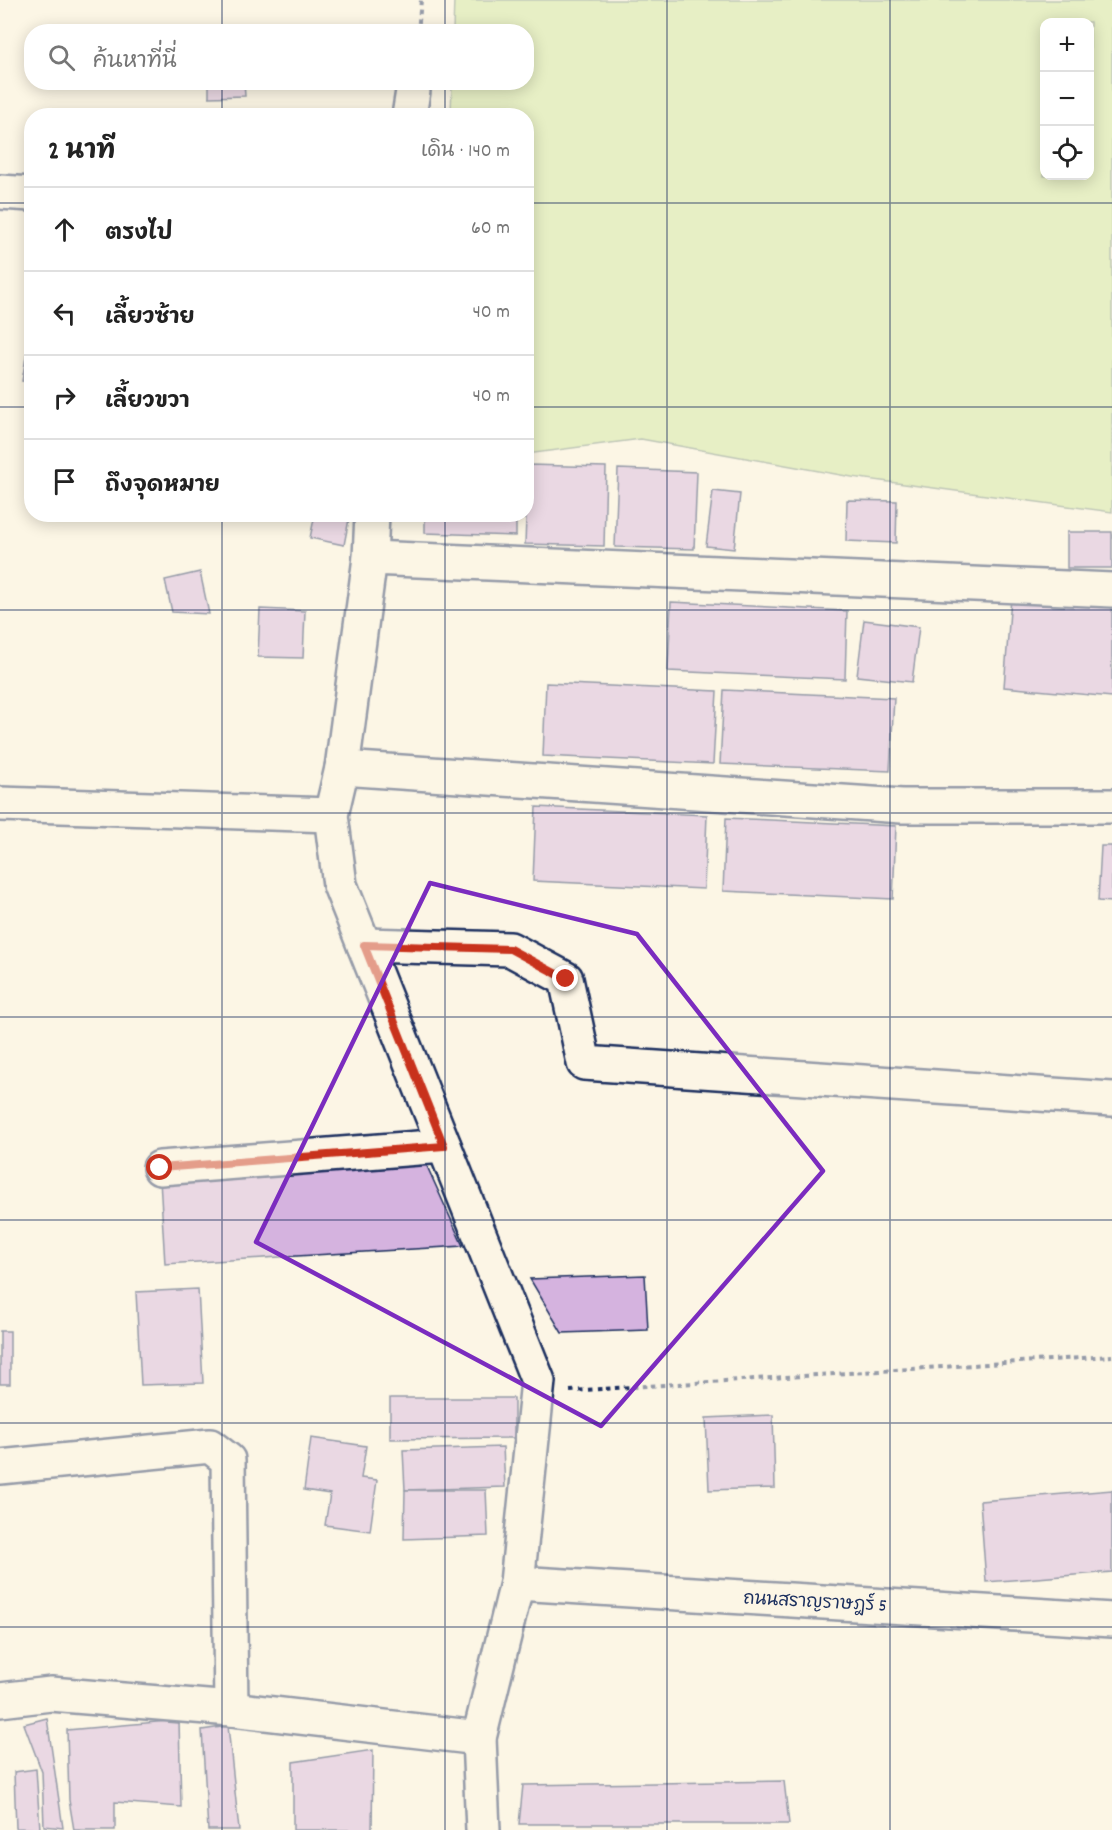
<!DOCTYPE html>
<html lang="th">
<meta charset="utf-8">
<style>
:root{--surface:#fff;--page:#f2f2f2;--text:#222;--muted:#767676;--line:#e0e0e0}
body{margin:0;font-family:Dekko,"Playpen Sans Thai",sans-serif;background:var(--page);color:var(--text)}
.controls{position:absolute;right:18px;top:18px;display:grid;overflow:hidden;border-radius:12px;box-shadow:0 3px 15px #0003}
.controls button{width:54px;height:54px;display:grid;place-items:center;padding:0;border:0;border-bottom:2px solid var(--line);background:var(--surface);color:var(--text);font:30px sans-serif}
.stop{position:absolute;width:18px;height:18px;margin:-14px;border:4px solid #c8321e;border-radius:50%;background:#fff}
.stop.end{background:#c8321e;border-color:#fff;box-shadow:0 2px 6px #0008}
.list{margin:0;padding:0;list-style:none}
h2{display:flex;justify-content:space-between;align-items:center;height:78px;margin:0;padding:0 24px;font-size:26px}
h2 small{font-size:20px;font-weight:400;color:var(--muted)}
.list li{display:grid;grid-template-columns:39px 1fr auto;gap:18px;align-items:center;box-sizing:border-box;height:84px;padding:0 24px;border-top:2px solid var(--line)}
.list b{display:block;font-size:22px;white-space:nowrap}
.list em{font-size:20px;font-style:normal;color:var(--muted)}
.icon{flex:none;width:33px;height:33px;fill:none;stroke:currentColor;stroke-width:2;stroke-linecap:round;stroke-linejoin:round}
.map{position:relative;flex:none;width:1112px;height:1830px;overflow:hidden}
.search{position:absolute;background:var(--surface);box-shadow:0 3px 15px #0003;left:24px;top:24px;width:510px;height:66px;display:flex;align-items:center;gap:15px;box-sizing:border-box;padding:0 21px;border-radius:24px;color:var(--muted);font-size:22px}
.panel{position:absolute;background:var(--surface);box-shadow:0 3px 15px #0003;left:24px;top:108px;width:510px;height:414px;border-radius:24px}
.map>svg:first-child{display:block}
.green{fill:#cee79d;stroke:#748b7e;stroke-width:1.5;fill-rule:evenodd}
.building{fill:#d5b3df;stroke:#1b2f5e;stroke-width:1.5}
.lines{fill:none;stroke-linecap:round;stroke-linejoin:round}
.minor-casing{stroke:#1b2f5e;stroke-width:38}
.path{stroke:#1b2f5e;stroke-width:4;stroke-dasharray:4.5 4.5;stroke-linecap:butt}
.minor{stroke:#fcf5e5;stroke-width:33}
.route{stroke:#c8321e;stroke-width:8}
.marked{fill:none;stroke:#7b2cbf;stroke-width:4.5;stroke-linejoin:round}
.grid{fill:none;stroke:#1b2f5e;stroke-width:1.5;stroke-opacity:0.55}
.labels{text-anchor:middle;stroke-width:4.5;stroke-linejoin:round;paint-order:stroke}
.street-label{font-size:18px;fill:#1b2f5e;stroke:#fcf5e5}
</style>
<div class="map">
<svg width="1112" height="1830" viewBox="0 0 1112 1830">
<rect width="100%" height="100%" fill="#fcf5e5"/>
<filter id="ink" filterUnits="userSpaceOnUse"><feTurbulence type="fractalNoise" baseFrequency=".0167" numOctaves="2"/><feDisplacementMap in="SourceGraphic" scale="12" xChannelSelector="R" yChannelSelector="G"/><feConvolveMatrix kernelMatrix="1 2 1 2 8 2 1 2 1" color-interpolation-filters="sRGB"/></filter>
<g filter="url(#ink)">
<path class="green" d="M454 0H1112V512L852 477 641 439 527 454 526 116 451 115 452 83 526 82V32L453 31ZM1044 22H1090V176H1044Z"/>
<g class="building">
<path d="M209 82H244L245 96 209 97Z"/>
<path d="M32 321V382L22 381Z"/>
<path d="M528 465 606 467 604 546 525 544Z"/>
<path d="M618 469 697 472 694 549 615 547Z"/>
<path d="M713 491 740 494 734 549 706 546Z"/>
<path d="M847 500 897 501 896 543 846 541Z"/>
<path d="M315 514H350L344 545 310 538Z"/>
<path d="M425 514H516V536L425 533Z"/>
<rect x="1067" y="532" width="45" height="36"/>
<path d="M200 572 209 614 172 612 165 580Z"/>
<path d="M1011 598 1112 607V697L1004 687Z"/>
<path d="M671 602 847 611 845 679 668 671Z"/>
<path d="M260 609 305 611 303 658 258 657Z"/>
<path d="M864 620 919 627 912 682 857 676Z"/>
<path d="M546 683 717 691 713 764 543 756Z"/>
<path d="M724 690 894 698 890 771 720 764Z"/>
<path d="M536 807 707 815 704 889 533 881Z"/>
<path d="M726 818 896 826 893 899 723 891Z"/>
<path d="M1101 846H1112V902L1098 901Z"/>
<path d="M426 1164 463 1246 165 1264 160 1180Z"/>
<path d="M645 1275 648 1330 562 1333 530 1279Z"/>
<path d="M198 1289 203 1383 141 1385 136 1292Z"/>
<rect x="0" y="1331" width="10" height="53"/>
<path d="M390 1398H514V1438L390 1439Z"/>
<path d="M773 1415 775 1488 709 1490 706 1418Z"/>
<path d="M311 1438 366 1446 361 1478 377 1480 370 1531 325 1525 330 1494 304 1490Z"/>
<path d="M503 1447 505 1487 405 1490 403 1450Z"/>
<path d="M405 1490H486L488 1536 404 1539Z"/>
<path d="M1112 1490V1572L986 1582 980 1501Z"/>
<path d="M47 1718 63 1828 44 1826 42 1772 24 1724Z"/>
<path d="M179 1720 181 1807 115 1802V1830H74L69 1800 67 1730Z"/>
<path d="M228 1726 239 1830H208L202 1730Z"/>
<path d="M373 1750 372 1830H293V1762Z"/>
<path d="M36 1769 40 1829 16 1828 14 1772Z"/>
<path d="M784 1781 789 1824H519L523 1785Z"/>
</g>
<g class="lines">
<g class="minor-casing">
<g id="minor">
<path d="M409 116 413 91"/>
<path d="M0 192 32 194"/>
<path d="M372 514 370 558 342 768 331 815 340 885 538 1381 517 1583 479 1738 483 1830"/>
<path d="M370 558 1112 590"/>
<path d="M342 768 902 806H1112"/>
<path d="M0 804 331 815"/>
<path d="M364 945 510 949 566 979 584 1063 1112 1099"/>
<path d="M160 1168 444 1146"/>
<path d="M0 1467 210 1446 228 1460 231 1709"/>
<path d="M517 1583 1112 1620"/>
<path d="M0 1700 51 1694 231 1709 479 1738"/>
</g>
</g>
<g class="path">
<path d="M418 32 421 0"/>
<path d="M570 1391 1112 1356"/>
</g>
<use href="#minor" class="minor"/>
</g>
</g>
<g class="lines" filter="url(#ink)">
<path class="route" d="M160 1168 444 1146 364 945 510 949 566 979"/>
</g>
<path d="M0 0H1112V1830H0ZM430 883 637 934 823 1171 601 1426 256 1242Z" fill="#fcf5e5" fill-opacity=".55" fill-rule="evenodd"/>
<path class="marked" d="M430 883 637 934 823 1171 601 1426 256 1242Z"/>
<path class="grid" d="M222 0V32M445 0V32M667 0V1830M890 0V1830M222 82V116M445 82V116M0 203H32M526 203H1112M0 407H32M526 407H1112M222 514V1830M445 514V1830M0 610H1112M0 813H1112M0 1017H1112M0 1220H1112M0 1423H1112M0 1627H1112"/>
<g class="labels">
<g class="street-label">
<text transform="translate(815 1601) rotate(3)" y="6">ถนนสราญราษฎร์ 5</text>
</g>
</g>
</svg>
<div class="controls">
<button>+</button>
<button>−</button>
<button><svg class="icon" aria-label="locate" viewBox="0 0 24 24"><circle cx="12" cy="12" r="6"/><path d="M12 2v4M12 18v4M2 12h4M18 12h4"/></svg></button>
</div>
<div class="stop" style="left:160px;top:1168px"></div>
<div class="stop end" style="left:566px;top:979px"></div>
<div class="search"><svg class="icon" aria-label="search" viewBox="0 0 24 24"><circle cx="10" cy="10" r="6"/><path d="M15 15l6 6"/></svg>ค้นหาที่นี่</div>
<section class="panel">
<h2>2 นาที<small>เดิน · 140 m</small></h2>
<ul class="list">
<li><svg class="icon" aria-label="ahead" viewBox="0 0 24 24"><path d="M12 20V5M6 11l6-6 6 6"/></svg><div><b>ตรงไป</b></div><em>60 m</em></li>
<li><svg class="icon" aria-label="left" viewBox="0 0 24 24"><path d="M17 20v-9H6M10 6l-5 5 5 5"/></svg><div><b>เลี้ยวซ้าย</b></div><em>40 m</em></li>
<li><svg class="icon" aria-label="right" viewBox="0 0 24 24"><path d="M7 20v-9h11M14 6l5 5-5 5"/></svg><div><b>เลี้ยวขวา</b></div><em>40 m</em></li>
<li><svg class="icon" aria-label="arrive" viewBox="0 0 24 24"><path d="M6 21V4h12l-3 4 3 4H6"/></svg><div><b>ถึงจุดหมาย</b></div></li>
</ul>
</section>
</div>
